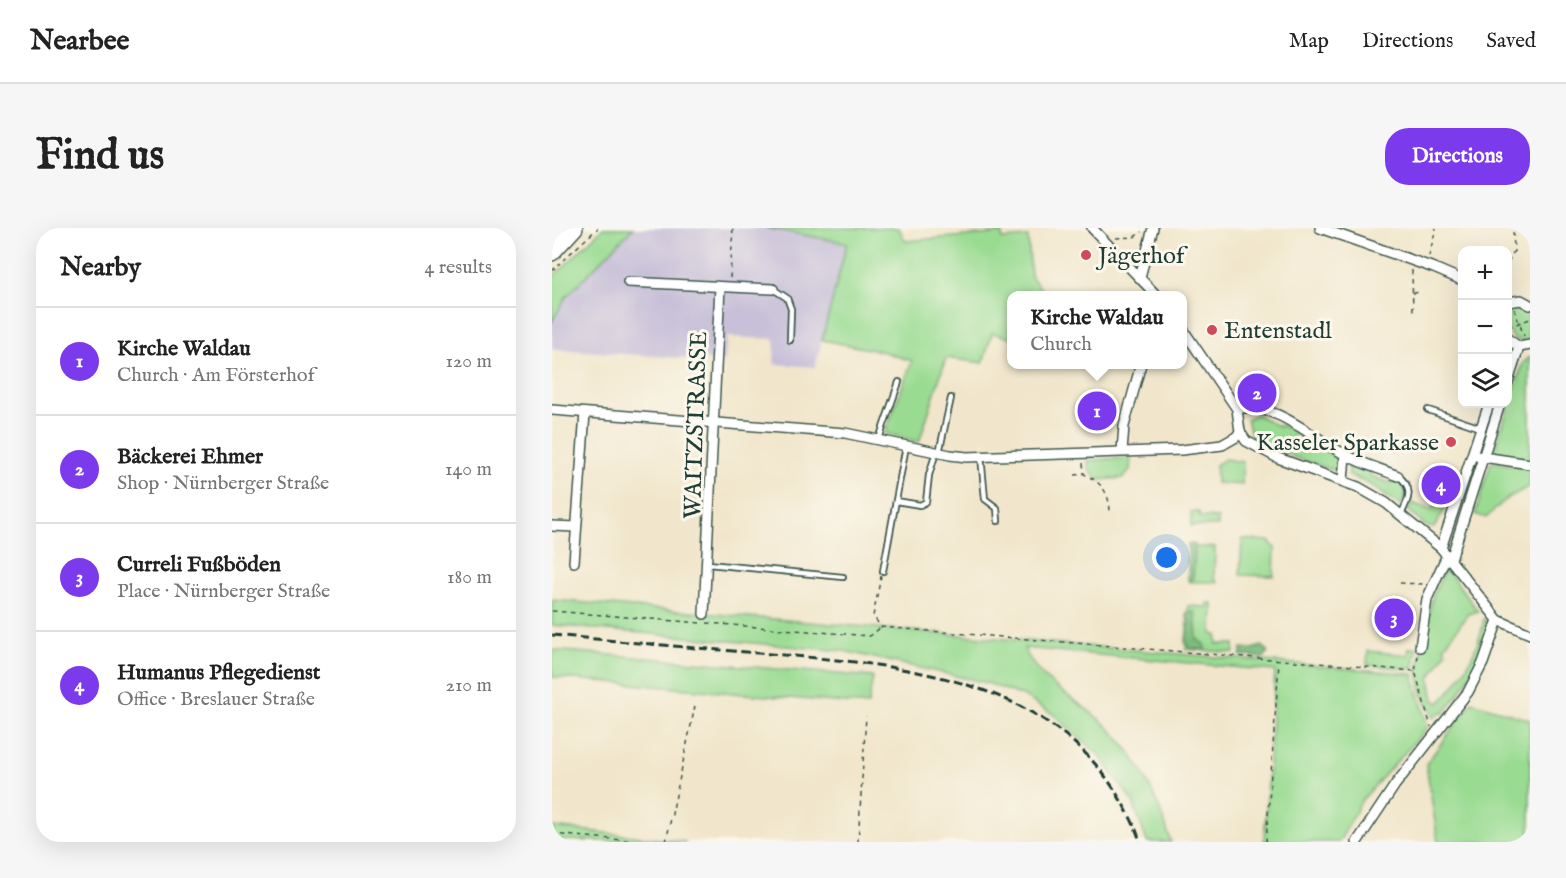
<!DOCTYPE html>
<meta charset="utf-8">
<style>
:root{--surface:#fff;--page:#f6f6f6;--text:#222;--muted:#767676;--line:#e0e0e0;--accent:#7c3aed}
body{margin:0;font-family:"IM FELL English",serif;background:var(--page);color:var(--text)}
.controls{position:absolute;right:18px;top:18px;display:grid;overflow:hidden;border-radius:12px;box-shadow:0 6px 24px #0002}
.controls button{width:54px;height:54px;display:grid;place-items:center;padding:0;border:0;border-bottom:2px solid var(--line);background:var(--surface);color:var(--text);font:30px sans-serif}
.you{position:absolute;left:615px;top:330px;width:21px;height:21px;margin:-15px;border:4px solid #fff;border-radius:50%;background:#1a73e8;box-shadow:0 0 0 9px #1a73e833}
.badge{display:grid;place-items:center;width:39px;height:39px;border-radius:50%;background:var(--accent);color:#fff;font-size:20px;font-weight:700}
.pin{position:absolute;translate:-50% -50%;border:3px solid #fff;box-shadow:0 2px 6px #0006}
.popup{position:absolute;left:455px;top:63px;width:180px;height:78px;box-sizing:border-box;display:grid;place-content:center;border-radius:12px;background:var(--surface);filter:drop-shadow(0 2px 4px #0005);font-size:20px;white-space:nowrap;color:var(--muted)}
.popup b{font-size:22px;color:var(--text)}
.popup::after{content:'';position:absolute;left:50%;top:100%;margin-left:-12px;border:12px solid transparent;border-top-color:var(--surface)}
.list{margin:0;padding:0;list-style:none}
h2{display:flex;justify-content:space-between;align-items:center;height:78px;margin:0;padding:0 24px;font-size:26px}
h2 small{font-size:20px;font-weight:400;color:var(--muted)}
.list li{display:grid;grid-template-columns:39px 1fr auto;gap:18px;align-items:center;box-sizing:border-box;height:108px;padding:0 24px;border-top:2px solid var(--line)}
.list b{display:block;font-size:22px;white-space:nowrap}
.list p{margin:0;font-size:20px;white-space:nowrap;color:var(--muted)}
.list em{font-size:20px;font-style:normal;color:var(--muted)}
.icon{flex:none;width:33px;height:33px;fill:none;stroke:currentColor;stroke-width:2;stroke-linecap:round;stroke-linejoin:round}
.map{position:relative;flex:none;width:978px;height:614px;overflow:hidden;border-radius:24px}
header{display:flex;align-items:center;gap:36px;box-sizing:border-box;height:84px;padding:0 30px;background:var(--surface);border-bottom:2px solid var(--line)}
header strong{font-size:28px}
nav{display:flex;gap:33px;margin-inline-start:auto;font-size:21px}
.intro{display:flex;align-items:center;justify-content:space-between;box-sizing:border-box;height:144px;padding:0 36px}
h1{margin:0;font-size:42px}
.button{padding:15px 27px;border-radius:24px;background:var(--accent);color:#fff;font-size:21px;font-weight:700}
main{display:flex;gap:36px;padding:0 36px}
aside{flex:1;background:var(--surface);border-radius:24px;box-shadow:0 6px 24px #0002}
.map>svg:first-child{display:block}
.industrial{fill:#c8c0d8}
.green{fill:#9adb92;stroke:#5c8c63;stroke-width:1.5}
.forest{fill:#7bbb7c;stroke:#4d7c58;stroke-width:1.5}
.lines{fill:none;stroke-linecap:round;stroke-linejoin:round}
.lane-casing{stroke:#3e564b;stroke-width:8}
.street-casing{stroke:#3e564b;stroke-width:12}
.primary-casing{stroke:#3e564b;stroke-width:18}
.path{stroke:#3e564b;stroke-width:1.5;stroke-dasharray:4.5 4.5;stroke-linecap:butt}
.lane{stroke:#fff;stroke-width:4.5}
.street{stroke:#fff;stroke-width:9}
.primary{stroke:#fff;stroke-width:15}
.rail{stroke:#1f3d34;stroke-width:3;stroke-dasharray:9 4.5;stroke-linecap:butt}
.poi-dot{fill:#d1495b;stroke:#fbf7ec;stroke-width:2}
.labels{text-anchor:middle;stroke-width:6;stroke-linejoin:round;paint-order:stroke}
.poi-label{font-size:24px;fill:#1f3d34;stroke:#fbf7ec;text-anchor:start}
.street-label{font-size:24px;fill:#1f3d34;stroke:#fbf7ec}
</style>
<header>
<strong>Nearbee</strong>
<nav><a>Map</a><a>Directions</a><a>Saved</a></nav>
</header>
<div class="intro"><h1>Find us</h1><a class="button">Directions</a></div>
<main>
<aside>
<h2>Nearby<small>4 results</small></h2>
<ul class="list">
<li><span class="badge">1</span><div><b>Kirche Waldau</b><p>Church · Am Försterhof</p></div><em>120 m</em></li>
<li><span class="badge">2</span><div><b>Bäckerei Ehmer</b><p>Shop · Nürnberger Straße</p></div><em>140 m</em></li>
<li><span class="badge">3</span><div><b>Curreli Fußböden</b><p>Place · Nürnberger Straße</p></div><em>180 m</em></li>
<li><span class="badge">4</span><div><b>Humanus Pflegedienst</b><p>Office · Breslauer Straße</p></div><em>210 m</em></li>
</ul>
</aside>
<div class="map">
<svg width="978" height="614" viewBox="0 0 978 614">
<rect width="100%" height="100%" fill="#fbf7ec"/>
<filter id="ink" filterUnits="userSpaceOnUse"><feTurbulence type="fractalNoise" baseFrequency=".0167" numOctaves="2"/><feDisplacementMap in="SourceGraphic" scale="12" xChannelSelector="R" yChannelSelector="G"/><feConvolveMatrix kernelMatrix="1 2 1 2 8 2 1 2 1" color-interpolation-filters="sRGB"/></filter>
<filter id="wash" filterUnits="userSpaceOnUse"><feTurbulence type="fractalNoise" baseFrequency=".008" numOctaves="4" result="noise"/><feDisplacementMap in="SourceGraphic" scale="24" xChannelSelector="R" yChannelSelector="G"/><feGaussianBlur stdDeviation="1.35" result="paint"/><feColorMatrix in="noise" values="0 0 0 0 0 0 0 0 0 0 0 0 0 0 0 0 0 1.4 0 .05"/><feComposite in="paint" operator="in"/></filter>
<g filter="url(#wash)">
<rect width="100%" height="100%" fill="#f1e6cb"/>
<path class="industrial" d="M81 0H214L295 15 263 139 222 136 223 111 175 109 173 133 0 121V85Z"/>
<g class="green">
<path d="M51 0H81L14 69 0 94V50Z"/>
<path d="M214 0H347L353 13 450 5V11L476 9 479 48 494 67 460 68 459 110 440 105 431 135 394 130 367 214 333 205 360 133 332 124 270 112 295 15Z"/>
<path d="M962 76 971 77 977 83 976 113C954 117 956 97 956 80Z"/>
<path d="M978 129V234L940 229 971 135Z"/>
<path d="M704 186 727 199 728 197 745 204 741 208 736 227 700 210 695 191Z"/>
<path d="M748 206 785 230 787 228V244L739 228Z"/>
<path d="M579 230 578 242 571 250 546 252 536 240V232Z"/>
<path d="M673 231 691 234 690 257 664 255V237Z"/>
<path d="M797 234 821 240 818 248 839 255 843 250 850 254 854 265 849 278 815 255 797 247Z"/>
<path d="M939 234 978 239V258L954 271 934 290 923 286Z"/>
<path d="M892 269 899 271 882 300 874 298 856 282 860 275 878 282Z"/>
<path d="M639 284H647L648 289 666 290V298H639Z"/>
<path d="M690 311 717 313 723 320 722 348 688 347Z"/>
<path d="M638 319H663L662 350 665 354H637Z"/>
<path d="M896 343 926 383 916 386 892 419 894 424 878 450 882 472 887 475C909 453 927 422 932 391L938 399C927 432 915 459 891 486L888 484 882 490 870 465 866 443 880 370 892 344Z"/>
<path d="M0 372 861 446 876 499 810 572 787 614H712L723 443 472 420C489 458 526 470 555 498 588 530 606 571 619 614H595L581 574 548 528 501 486 471 468 435 455 292 423 0 397Z"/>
<path d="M655 375H661L660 406 665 407V416H682V425L634 421 636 378 655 379Z"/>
<path d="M857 420H865L861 441 815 437 816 423 856 427Z"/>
<path d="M0 422 321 449 316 477 0 449Z"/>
<path d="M920 474 978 492V614H886L874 536Z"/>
<path d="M0 599 134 614 0 612Z"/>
</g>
<g class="forest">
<path d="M640 316 643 317C643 324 642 346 640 352H636V317Z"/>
<path d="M639 384H643L645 411 653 417V422L639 421 633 414 638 395 634 386Z"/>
<path d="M710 418 716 423 712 430 688 427 690 420 700 421Z"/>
</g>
</g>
<g filter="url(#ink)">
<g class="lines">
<g class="lane-casing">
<g id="lane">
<path d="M221 61 235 70 239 81 238 112"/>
<path d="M876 182 929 200"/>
<path d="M327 211 347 154"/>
<path d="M387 225 399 170"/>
<path d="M429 228 433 271 445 280 446 293"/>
<path d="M846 248C862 259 857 272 849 286"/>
<path d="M344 273 368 277 374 274 377 247 384 224"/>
<path d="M156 336 291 349"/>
<path d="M331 343 354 218"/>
</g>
</g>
<g class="street-casing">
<g id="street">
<path d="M540 0 605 68"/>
<path d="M768 0 882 40 910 52"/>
<path d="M588 49 601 0"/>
<path d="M76 54 221 61"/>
<path d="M956 74 969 72 978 77"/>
<path d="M630 100 685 181 688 204 694 213 726 230 806 259 834 275 889 320 946 392 978 406"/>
<path d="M956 111 967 119 978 117"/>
<path d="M956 154 967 119"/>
<path d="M685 181C722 172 763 212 794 227 810 236 829 241 846 248"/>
<path d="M0 182 293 205 398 227 415 229 630 222 670 217 684 209 688 204"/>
<path d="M570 223 572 198 589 136"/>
<path d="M924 228 978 236"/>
<path d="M791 253 793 227"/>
<path d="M0 298 24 299"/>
<path d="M889 320 937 176"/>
<path d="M899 331 948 176"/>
<path d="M22 334 33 185"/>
<path d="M152 386 168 59"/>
<path d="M868 419 875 371 895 327"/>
<path d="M805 614 843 557 916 464 931 435 946 392"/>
</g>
</g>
<g class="primary-casing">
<g id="primary">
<path d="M0 4 4 0"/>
<path d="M0 25 23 0"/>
</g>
</g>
<g class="path">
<path d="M564 10 582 9 590 4"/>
<path d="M877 28 884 0"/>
<path d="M11 32 46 0"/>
<path d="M956 34 962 23 961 0"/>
<path d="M860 42 861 85"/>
<path d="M0 43 8 35"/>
<path d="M178 50 181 0"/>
<path d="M861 65 869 64"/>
<path d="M962 81 972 108"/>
<path d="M956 99 978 91"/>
<path d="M739 224 744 209"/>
<path d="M531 235 532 246C549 254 557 264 558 283"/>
<path d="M523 247 531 246"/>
<path d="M329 348 321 388 329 399 863 443"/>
<path d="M848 355 871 356"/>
<path d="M0 383 149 395"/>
<path d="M155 395 318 408 328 400"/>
<path d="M866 428 863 443 879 499"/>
<path d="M0 606 94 614"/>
<path d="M114 614 143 478"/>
<path d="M306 614 314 488"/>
<path d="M714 614 727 435"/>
</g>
<use href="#lane" class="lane"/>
<use href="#street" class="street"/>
<use href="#primary" class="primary"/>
<path class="rail" d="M0 407C65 413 130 419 194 424 324 435 484 441 562 561 572 578 583 595 588 614"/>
</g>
</g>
<g class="poi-dot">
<circle cx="534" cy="27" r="6"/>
<circle cx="660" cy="102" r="6"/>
<circle cx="899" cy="214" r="6"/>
</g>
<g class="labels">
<g class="poi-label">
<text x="546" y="35">Jägerhof</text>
<text x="672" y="110">Entenstadl</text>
<text x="887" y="222" text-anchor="end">Kasseler Sparkasse</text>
</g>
<g class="street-label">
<text transform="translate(143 197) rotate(-88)" y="8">WAITZSTRASSE</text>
</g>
</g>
</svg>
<div class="controls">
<button>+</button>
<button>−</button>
<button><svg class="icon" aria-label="layers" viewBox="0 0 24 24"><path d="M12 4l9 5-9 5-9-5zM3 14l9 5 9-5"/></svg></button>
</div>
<div class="you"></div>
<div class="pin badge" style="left:545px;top:183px">1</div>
<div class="popup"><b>Kirche Waldau</b>Church</div>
<div class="pin badge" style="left:705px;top:165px">2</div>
<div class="pin badge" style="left:842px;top:390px">3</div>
<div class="pin badge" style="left:889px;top:257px">4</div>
</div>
</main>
